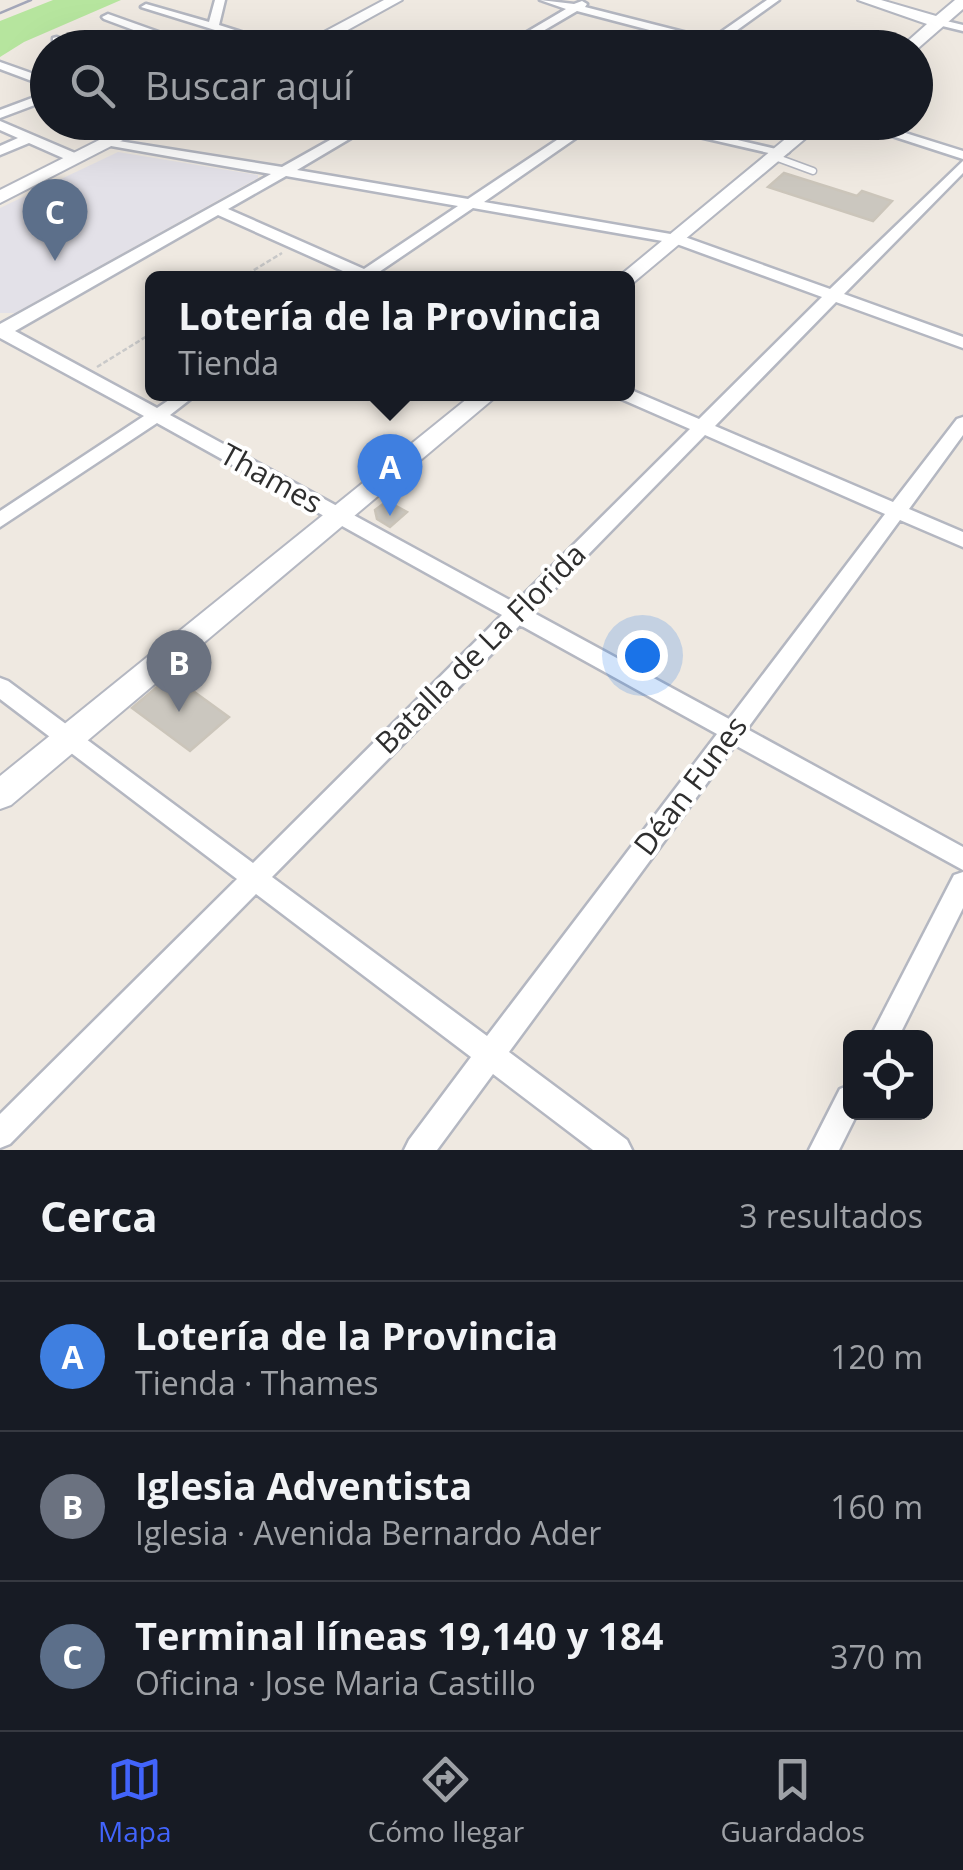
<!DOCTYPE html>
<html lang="es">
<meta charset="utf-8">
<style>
:root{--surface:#171b24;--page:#20242c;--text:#f1f3f6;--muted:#9ea1a6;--line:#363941;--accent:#4264fb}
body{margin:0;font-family:"Open Sans",sans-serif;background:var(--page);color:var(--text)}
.controls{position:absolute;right:30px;bottom:30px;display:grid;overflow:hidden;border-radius:15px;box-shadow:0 10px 40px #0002}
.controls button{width:90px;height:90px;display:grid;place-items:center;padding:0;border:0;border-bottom:2px solid var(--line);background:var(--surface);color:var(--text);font:50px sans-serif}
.you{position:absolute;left:642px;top:655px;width:35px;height:35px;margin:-25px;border:8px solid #fff;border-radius:50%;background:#1a73e8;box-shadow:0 0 0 15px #1a73e833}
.badge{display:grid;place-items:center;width:65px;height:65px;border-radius:50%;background:var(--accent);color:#fff;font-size:32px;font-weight:700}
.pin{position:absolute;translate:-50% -82px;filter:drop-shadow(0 2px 5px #0008)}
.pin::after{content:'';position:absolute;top:52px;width:35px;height:30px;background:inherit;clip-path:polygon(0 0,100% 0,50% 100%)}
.popup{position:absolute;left:145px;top:271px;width:490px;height:130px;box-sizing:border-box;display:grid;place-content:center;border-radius:15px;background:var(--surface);filter:drop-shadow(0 2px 8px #0005);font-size:32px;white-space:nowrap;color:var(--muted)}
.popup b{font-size:38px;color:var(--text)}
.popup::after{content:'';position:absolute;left:50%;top:100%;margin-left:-20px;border:20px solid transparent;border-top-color:var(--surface)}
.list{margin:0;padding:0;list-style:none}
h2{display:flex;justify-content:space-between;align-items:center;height:130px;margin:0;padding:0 40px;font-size:42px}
h2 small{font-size:32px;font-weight:400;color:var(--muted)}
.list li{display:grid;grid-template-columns:65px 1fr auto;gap:30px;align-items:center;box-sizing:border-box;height:150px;padding:0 40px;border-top:2px solid var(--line)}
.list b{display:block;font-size:38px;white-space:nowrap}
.list p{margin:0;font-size:32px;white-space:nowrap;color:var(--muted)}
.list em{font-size:32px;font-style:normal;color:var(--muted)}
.icon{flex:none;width:55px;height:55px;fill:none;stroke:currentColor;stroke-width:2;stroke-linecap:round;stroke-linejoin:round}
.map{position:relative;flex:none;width:963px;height:1150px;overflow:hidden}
.search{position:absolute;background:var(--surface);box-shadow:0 10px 40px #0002;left:30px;right:30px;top:30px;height:110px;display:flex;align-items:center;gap:25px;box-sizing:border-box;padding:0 35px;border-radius:55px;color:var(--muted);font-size:38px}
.sheet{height:580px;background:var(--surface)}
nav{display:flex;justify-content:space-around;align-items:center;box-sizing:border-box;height:140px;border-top:2px solid var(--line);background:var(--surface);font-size:28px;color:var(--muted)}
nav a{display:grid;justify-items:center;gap:5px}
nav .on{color:var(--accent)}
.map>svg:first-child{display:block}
.industrial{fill:#e3e1e8}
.green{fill:#b6e59e}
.building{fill:#cbc7bf;stroke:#cbc5ba;stroke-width:2.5}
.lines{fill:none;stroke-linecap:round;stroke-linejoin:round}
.lane-casing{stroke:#b4b7c1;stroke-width:9}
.street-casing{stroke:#b4b7c1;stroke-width:5}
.secondary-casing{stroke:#b4b7c1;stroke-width:4}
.path{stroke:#c9c9c9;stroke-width:2.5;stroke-dasharray:5 2.5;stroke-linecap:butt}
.lane{stroke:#fff;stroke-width:6}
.street{fill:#fff;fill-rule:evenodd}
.secondary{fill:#fff;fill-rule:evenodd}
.rail{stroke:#a3a6b8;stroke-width:2.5}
.labels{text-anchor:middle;stroke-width:8;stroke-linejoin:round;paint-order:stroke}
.street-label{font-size:30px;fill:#2e2e2e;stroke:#fff}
</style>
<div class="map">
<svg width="963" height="1150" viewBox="0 0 963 1150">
<rect width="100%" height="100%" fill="#efe9e1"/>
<path class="industrial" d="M118 152 258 175V178L15 313H0V208Z"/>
<path class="green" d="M53 0H121L24 42 0 57V21Z"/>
<g class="building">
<path d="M784 173 857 196 862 191 892 201 873 221 768 187Z"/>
<path d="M387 501 407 512 390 527 377 519 375 510Z"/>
<path d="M171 675 229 717 190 751 132 708Z"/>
</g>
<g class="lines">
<g class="lane-casing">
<path id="lane" d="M775 157 813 171"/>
</g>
<g class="street-casing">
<g id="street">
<path d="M215 0H225L219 25 292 48H273L141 7 146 4 209 22Z"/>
<path d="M540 0 574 4 582 1 587 4 585 7 711 39 767 0H779L722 41 739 48H701L703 44 577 11 514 48H500L566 9Z"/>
<path d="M108 14 198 46 199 48H182L104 19 102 17Z"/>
<path d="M938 19 963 25V31L934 24V20Z"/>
<path d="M57 37 80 46 81 48H65L53 42V38Z"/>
<path d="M0 62 48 79V87L0 69Z"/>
<path d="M48 92V100L0 118V110Z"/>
<path d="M0 121 82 156 84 159 72 162 29 143 0 155V146L18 138 0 130Z"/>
<path d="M362 122H378L297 170 468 199 584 122H599L484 202 682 236 830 289 963 161V173L844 294 963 337V348L836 302 715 426 893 502 957 419 963 417V435L909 509 963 532V547L900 520 747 729 963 847V870L735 745 509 1052 627 1140 632 1150H593L493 1074 437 1150H404L409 1140 471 1057 256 894 10 1144 0 1148V1114L237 879 0 699V678L8 681 253 863 502 615 157 423 0 527V511L144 416 0 338V324L271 174 111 146 106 145V139L282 167ZM286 176 458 206 364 269 228 209ZM473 208 674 243 822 297 699 419 631 390 617 394 619 398 690 429 515 603 170 415 197 394H178L157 408 15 331 218 215 354 276 353 278H379L376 274ZM705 435 885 514 729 719 532 612ZM520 625 717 734 487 1036 272 877Z"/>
<path d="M634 122H661L789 152 782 156Z"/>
<path d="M849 122H870L963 151V159Z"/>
<path d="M963 872V908L898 1038H870L954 875Z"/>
<path d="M850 1085V1112H858L839 1150H809L840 1089Z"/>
</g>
</g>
<g class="secondary-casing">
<g id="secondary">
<path d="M384 0H402L315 48H294Z"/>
<path d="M858 0H881L936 16 955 0H963V9L916 50 900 48 927 24Z"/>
<path d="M135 122H158L0 203V190Z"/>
<path d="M806 122H825L634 282 628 284V278H617Z"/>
<path d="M473 394H499L11 805 0 809V776Z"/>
</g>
</g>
<g class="path">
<path d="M241 278 282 253"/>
<path d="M97 367 152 333"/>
</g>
<use href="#lane" class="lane"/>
<use href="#street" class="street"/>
<use href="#secondary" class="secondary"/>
<path class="rail" d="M0 13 31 0"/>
</g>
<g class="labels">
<g class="street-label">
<text transform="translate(271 479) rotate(29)" y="10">Thames</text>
<text transform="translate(481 649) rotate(-45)" y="10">Batalla de La Florida</text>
<text transform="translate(691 786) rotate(-53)" y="10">Déan Funes</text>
</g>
</g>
</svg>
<div class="controls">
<button><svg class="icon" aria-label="locate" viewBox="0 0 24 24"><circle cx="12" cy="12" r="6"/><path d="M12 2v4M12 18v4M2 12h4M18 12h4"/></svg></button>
</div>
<div class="you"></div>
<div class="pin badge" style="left:390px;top:516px;background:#3f7fe0">A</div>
<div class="popup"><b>Lotería de la Provincia</b>Tienda</div>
<div class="pin badge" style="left:179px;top:712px;background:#6b7280">B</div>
<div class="pin badge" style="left:55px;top:261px;background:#5c6f8a">C</div>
<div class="search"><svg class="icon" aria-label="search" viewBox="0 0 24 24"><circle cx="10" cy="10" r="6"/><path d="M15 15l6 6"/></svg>Buscar aquí</div>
</div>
<section class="sheet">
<h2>Cerca<small>3 resultados</small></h2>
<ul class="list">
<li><span class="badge" style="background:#3f7fe0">A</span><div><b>Lotería de la Provincia</b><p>Tienda · Thames</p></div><em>120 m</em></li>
<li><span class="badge" style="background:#6b7280">B</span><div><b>Iglesia Adventista</b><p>Iglesia · Avenida Bernardo Ader</p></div><em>160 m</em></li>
<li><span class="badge" style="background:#5c6f8a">C</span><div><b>Terminal líneas 19,140 y 184</b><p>Oficina · Jose Maria Castillo</p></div><em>370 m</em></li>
</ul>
</section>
<nav>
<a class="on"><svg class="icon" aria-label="map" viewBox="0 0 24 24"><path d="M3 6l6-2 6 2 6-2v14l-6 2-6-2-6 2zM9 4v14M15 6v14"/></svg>Mapa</a>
<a><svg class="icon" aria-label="directions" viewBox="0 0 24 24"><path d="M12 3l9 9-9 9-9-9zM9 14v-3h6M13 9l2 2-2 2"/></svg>Cómo llegar</a>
<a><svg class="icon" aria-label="saved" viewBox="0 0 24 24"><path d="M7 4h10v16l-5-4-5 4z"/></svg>Guardados</a>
</nav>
